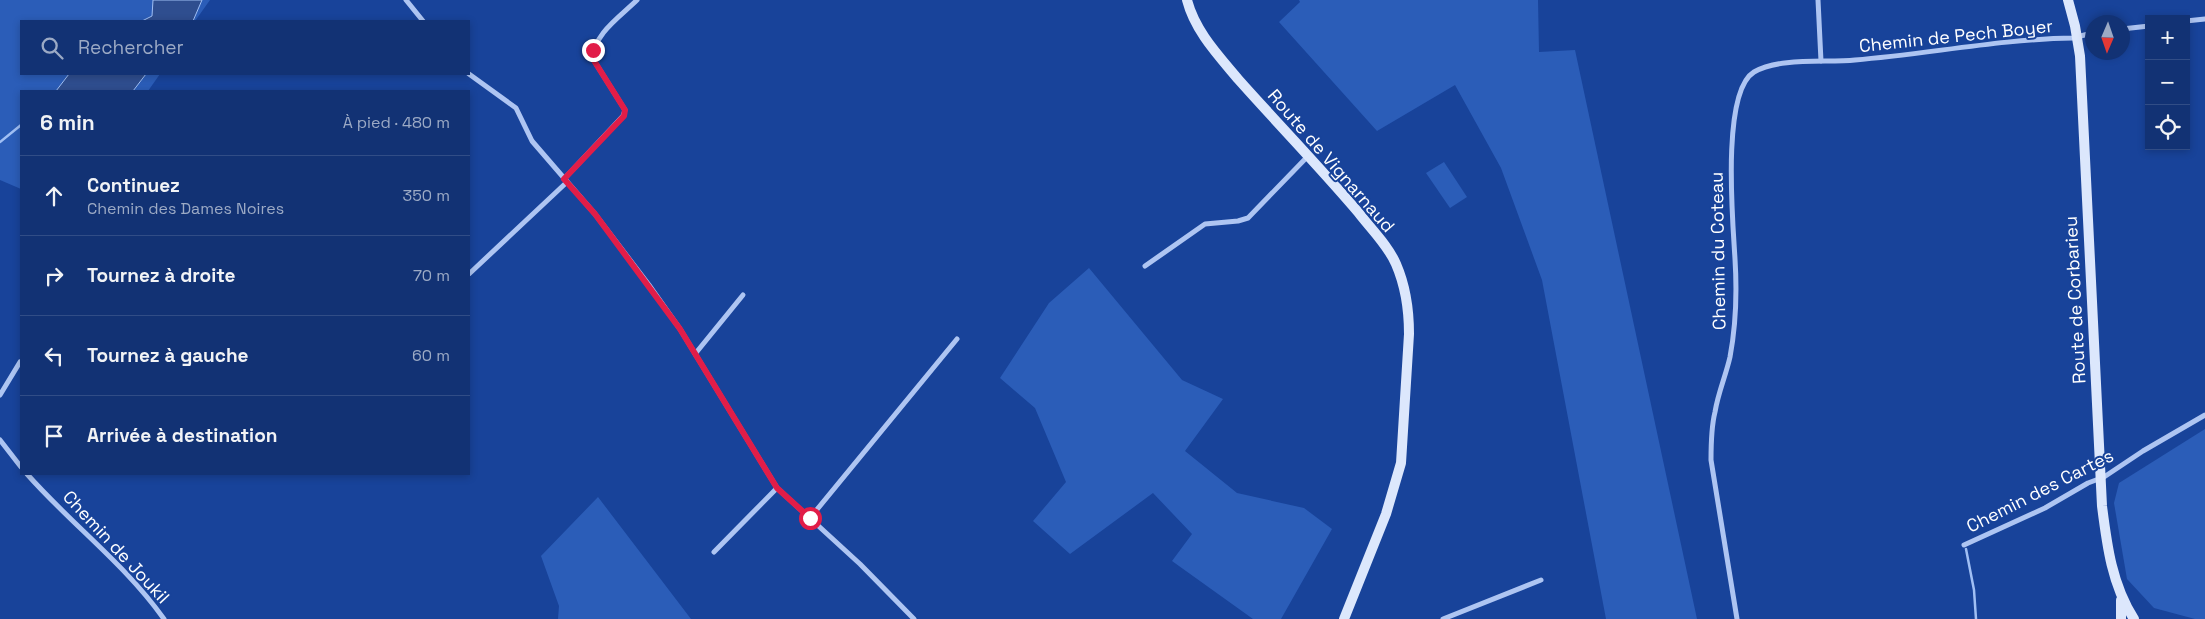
<!DOCTYPE html>
<html lang="fr">
<meta charset="utf-8">
<style>
:root{--surface:#123274;--page:#1b3a79;--text:#f1f3f6;--muted:#9caac5;--line:#314d86}
body{margin:0;font-family:"Space Grotesk",sans-serif;background:var(--page);color:var(--text)}
.controls{position:absolute;right:15px;top:15px;display:grid;overflow:hidden;border-radius:0px;box-shadow:0 2px 8px #0003}
.controls button{width:45px;height:45px;display:grid;place-items:center;padding:0;border:0;border-bottom:1px solid var(--line);background:var(--surface);color:var(--text);font:25px sans-serif}
.compass{position:absolute;left:2085px;top:15px;width:45px;height:45px;border-radius:50%;background:var(--surface);box-shadow:0 2px 8px #0003;rotate:182deg}
.stop{position:absolute;width:15px;height:15px;margin:-11px;border:4px solid #e11d48;border-radius:50%;background:#fff}
.stop.end{background:#e11d48;border-color:#fff;box-shadow:0 1px 5px #0008}
.list{margin:0;padding:0;list-style:none}
h2{display:flex;justify-content:space-between;align-items:center;height:65px;margin:0;padding:0 20px;font-size:21px}
h2 small{font-size:16px;font-weight:400;color:var(--muted)}
.list li{display:grid;grid-template-columns:32px 1fr auto;gap:15px;align-items:center;box-sizing:border-box;height:80px;padding:0 20px;border-top:1px solid var(--line)}
.list b{display:block;font-size:19px;white-space:nowrap}
.list p{margin:0;font-size:16px;white-space:nowrap;color:var(--muted)}
.list em{font-size:16px;font-style:normal;color:var(--muted)}
.icon{flex:none;width:28px;height:28px;fill:none;stroke:currentColor;stroke-width:2;stroke-linecap:round;stroke-linejoin:round}
.map{position:relative;flex:none;width:2205px;height:619px;overflow:hidden}
.search{position:absolute;background:var(--surface);box-shadow:0 2px 8px #0003;left:20px;top:20px;width:450px;height:55px;display:flex;align-items:center;gap:12px;box-sizing:border-box;padding:0 18px;border-radius:0px;color:var(--muted);font-size:19px}
.panel{position:absolute;background:var(--surface);box-shadow:0 2px 8px #0003;left:20px;top:90px;width:450px;height:385px;border-radius:0px}
.map>svg:first-child{display:block}
.green{fill:#2b5db8}
.water{fill:#2f4e8f;stroke:#a0bff4}
.lines{fill:none;stroke-linecap:round;stroke-linejoin:round}
.stream{stroke:#a0bff4;stroke-width:2.5}
.street{stroke:#aec5f2;stroke-width:5}
.secondary{stroke:#dce7fc;stroke-width:10}
.route{stroke:#e11d48;stroke-width:6}
.labels{text-anchor:middle;stroke-width:4;stroke-linejoin:round;paint-order:stroke}
.street-label{font-size:18px;fill:#fff;stroke:#18439a}
</style>
<div class="map">
<svg width="2205" height="619" viewBox="0 0 2205 619">
<rect width="100%" height="100%" fill="#18439a"/>
<g class="green">
<path d="M0 0H210L195 21H21V74H160L148 91H21V189L0 180Z"/>
<path d="M1299 0H1538L1539 52 1575 50 1697 619H1606L1542 280 1501 168 1455 85 1377 131 1279 22 1300 2Z"/>
<path d="M1444 162 1467 197 1450 208 1426 173Z"/>
<path d="M1089 268 1182 380 1223 399 1185 451 1237 493 1304 508 1332 529 1281 619H1253L1172 561 1192 534 1153 493 1070 554 1033 521 1066 482 1035 408 1000 378 1049 303Z"/>
<path d="M2205 429V619H2195L2154 608 2127 579 2114 503 2119 483Z"/>
<path d="M598 497 691 619H558L559 606 541 556Z"/>
</g>
<g class="water">
<path d="M153 0H202L193 21H142L152 16Z"/>
<path d="M69 74H146L133 91H56Z"/>
</g>
<g class="lines">
<g class="stream">
<path d="M0 142 21 125"/>
<path d="M1966 549 1974 590 1976 619"/>
</g>
<g class="street">
<path d="M406 0 423 21"/>
<path d="M1818 0 1821 61"/>
<path d="M2186 21 2205 19"/>
<path d="M2122 29 2149 26"/>
<path d="M469 74 516 108 532 141 595 214 649 285 680 329 777 488 860 564 914 619"/>
<path d="M564 179 623 116 625 110 593 59C593 34 621 16 637 0"/>
<path d="M1145 266 1205 224 1238 221 1248 218 1309 155"/>
<path d="M469 274 567 182"/>
<path d="M695 354 743 295"/>
<path d="M0 395 20 362"/>
<path d="M0 440 21 467"/>
<path d="M27 474C71 524 125 564 164 619"/>
<path d="M810 518 957 339"/>
<path d="M1964 545 2045 508 2088 483 2104 477 2143 451 2205 415"/>
<path d="M714 552 777 488"/>
<path d="M1443 619 1541 580"/>
<path d="M1737 619 1711 460C1711 444 1711 428 1715 412 1718 393 1726 375 1730 357 1736 325 1737 291 1735 259 1733 224 1721 92 1754 72 1780 57 1826 63 1855 60 1928 54 2001 39 2073 38L2092 33"/>
</g>
<g class="secondary">
<path d="M1187 0C1195 31 1218 55 1238 79 1278 124 1319 166 1358 212 1370 228 1388 245 1396 264 1406 287 1409 309 1409 334L1401 463 1386 514 1344 619"/>
<path d="M2068 0 2075 26 2080 56 2102 506C2107 546 2112 585 2134 619"/>
<path d="M2121 600V619"/>
</g>
</g>
<g class="lines">
<path class="route" d="M593 50V59L625 110 624 116 564 179 595 214 680 329 777 488 810 518"/>
</g>
<g class="labels">
<g class="street-label">
<text transform="translate(1956 36) rotate(-6)" y="6">Chemin de Pech Boyer</text>
<text transform="translate(1331 161) rotate(49)" y="6">Route de Vignarnaud</text>
<text transform="translate(1718 251) rotate(-91)" y="6">Chemin du Coteau</text>
<text transform="translate(2075 300) rotate(-93)" y="6">Route de Corbarieu</text>
<text transform="translate(2040 491) rotate(-27)" y="6">Chemin des Cartes</text>
<text transform="translate(116 547) rotate(47)" y="6">Chemin de Joukil</text>
</g>
</g>
</svg>
<div class="controls">
<button>+</button>
<button>−</button>
<button><svg class="icon" aria-label="locate" viewBox="0 0 24 24"><circle cx="12" cy="12" r="6"/><path d="M12 2v4M12 18v4M2 12h4M18 12h4"/></svg></button>
</div>
<svg class="compass" viewBox="-18 -18 36 36"><path d="M0-13l5 13h-10z" fill="#e53935"/><path d="M0 13l5-13h-10z" fill="#9caac5"/></svg>
<div class="stop" style="left:810px;top:518px"></div>
<div class="stop end" style="left:593px;top:50px"></div>
<div class="search"><svg class="icon" aria-label="search" viewBox="0 0 24 24"><circle cx="10" cy="10" r="6"/><path d="M15 15l6 6"/></svg>Rechercher</div>
<section class="panel">
<h2>6 min<small>À pied · 480 m</small></h2>
<ul class="list">
<li><svg class="icon" aria-label="ahead" viewBox="0 0 24 24"><path d="M12 20V5M6 11l6-6 6 6"/></svg><div><b>Continuez</b><p>Chemin des Dames Noires</p></div><em>350 m</em></li>
<li><svg class="icon" aria-label="right" viewBox="0 0 24 24"><path d="M7 20v-9h11M14 6l5 5-5 5"/></svg><div><b>Tournez à droite</b></div><em>70 m</em></li>
<li><svg class="icon" aria-label="left" viewBox="0 0 24 24"><path d="M17 20v-9H6M10 6l-5 5 5 5"/></svg><div><b>Tournez à gauche</b></div><em>60 m</em></li>
<li><svg class="icon" aria-label="arrive" viewBox="0 0 24 24"><path d="M6 21V4h12l-3 4 3 4H6"/></svg><div><b>Arrivée à destination</b></div></li>
</ul>
</section>
</div>
